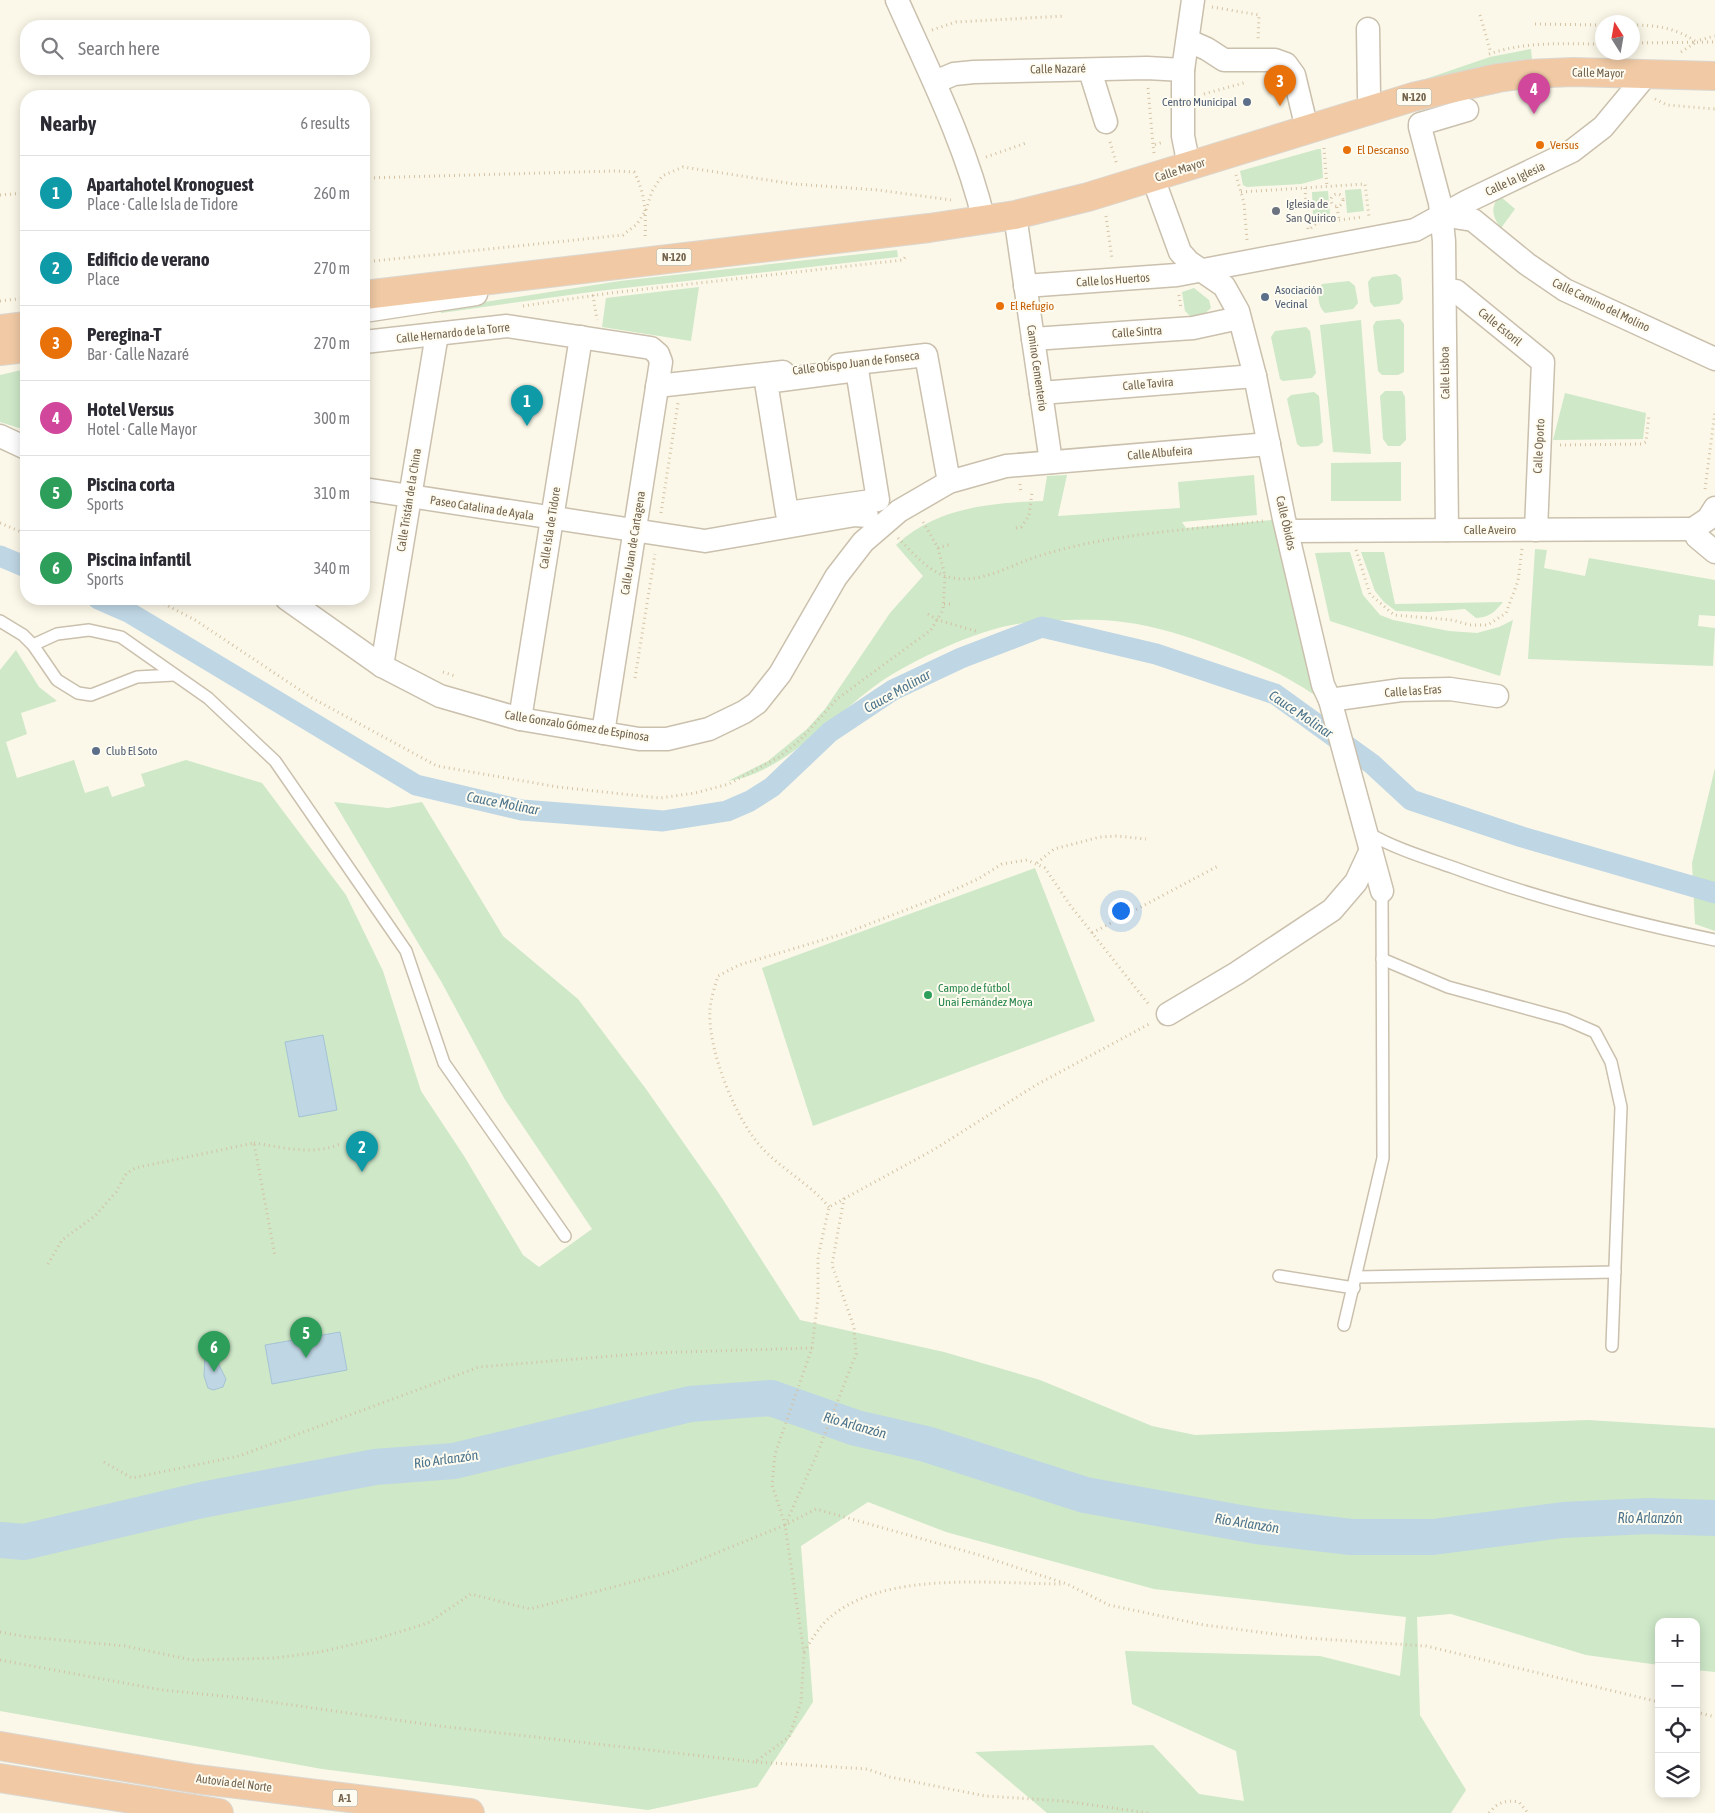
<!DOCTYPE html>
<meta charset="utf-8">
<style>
:root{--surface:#fff;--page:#f2f2f3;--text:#2b2b33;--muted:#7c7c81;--line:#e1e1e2;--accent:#7b5a43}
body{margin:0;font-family:"Asap Condensed",sans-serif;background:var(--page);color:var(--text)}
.controls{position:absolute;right:15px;bottom:15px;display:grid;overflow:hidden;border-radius:10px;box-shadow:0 2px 12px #0003}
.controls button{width:45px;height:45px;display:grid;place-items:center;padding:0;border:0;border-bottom:1px solid var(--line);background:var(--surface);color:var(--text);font:25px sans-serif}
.compass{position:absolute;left:1595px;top:15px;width:45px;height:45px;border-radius:50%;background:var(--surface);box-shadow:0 2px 12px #0003;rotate:349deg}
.you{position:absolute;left:1120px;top:910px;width:18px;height:18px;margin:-12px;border:4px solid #fff;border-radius:50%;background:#1a73e8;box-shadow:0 0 0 8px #1a73e833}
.badge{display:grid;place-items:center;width:32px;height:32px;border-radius:50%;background:var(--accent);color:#fff;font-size:16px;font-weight:700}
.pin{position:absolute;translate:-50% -41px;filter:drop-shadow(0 1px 2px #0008)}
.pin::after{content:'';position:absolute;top:26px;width:18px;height:15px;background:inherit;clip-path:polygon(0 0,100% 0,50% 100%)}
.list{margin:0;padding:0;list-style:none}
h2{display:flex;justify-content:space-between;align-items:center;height:65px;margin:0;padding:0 20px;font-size:21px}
h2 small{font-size:16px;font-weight:400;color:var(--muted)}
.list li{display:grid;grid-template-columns:32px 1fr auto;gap:15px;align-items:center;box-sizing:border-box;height:75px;padding:0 20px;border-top:1px solid var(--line)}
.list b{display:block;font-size:19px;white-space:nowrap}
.list p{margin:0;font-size:16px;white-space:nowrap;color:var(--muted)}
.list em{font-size:16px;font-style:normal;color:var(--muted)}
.icon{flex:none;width:28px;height:28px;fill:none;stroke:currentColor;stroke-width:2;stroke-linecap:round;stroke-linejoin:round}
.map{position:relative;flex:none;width:1715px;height:1813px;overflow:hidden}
.search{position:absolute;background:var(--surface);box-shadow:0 2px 12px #0003;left:20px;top:20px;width:350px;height:55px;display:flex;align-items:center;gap:12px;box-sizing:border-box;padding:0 18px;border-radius:20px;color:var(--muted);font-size:19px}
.panel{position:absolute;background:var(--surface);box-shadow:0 2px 12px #0003;left:20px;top:90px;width:350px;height:515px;border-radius:20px}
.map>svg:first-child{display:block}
.green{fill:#cee8c8}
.water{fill:#bfd6e4;stroke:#a5c3d5}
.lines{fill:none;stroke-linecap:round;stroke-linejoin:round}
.canal{stroke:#bfd6e4;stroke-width:21}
.river{stroke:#bfd6e4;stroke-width:36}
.lane-casing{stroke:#cac0ad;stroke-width:14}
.street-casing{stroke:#cac0ad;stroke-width:25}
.highway-casing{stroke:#dbd7d1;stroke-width:30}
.path{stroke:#d4c2a5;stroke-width:3;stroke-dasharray:1 4;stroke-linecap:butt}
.lane{stroke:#fff;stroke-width:11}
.street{stroke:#fff;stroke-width:22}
.highway{stroke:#f1caa5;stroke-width:28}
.service-dot{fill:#5c6f8a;stroke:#fefbf0;stroke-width:2}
.food-dot{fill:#e8710a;stroke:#fefbf0;stroke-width:2}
.worship-dot{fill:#6b7280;stroke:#fefbf0;stroke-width:2}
.leisure-dot{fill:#2e9e5b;stroke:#fefbf0;stroke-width:2}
.labels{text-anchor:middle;stroke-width:4;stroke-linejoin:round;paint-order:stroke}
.shield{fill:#fefbf0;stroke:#9d917f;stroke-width:1}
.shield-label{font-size:11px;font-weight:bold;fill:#74644e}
.street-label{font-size:12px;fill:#74644e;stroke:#fefbf0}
.service-label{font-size:12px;fill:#4e5e75;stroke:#fefbf0;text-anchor:start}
.food-label{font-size:12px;fill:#c56008;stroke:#fefbf0;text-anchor:start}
.worship-label{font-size:12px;fill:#5b616d;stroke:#fefbf0;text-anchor:start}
.leisure-label{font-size:12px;fill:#27864d;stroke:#fefbf0;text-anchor:start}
.water-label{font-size:14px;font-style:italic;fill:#4c748c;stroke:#fefbf0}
</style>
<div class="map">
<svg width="1715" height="1813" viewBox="0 0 1715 1813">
<rect width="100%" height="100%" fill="#fbf8e9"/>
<g class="green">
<path d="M1531 49 1532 60 1396 89 1490 57Z"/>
<path d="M1318 149H1321L1323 178 1301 184 1247 187 1243 185 1240 171Z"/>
<path d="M1361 189 1364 211 1347 213 1345 190Z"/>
<path d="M1328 191 1330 215 1313 216 1312 192Z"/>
<path d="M1500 196 1515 209 1501 228C1492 217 1490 206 1500 196Z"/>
<path d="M897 250 898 257 598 291 441 313 440 309 620 281Z"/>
<path d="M1396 274 1401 278 1403 299 1399 304 1374 307 1370 302 1368 282 1372 277Z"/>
<path d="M1349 281 1355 286 1358 303 1353 309 1325 313C1317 306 1317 293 1322 284Z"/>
<path d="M699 287 691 341 602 327 606 298Z"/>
<path d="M1194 288 1209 300 1211 308 1203 315 1190 316 1185 311 1182 292Z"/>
<path d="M1400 319 1404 324V372L1398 375H1382L1378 371 1373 326 1376 321Z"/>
<path d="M1361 320 1371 454 1333 452 1320 325Z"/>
<path d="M1306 327 1310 331 1316 373 1312 378 1283 381 1280 379 1271 337 1275 331Z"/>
<path d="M26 369V427L19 428 0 422V375Z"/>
<path d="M1385 391H1402L1405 397 1406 440 1400 446H1388L1383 439 1380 396Z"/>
<path d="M1314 392 1319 396 1323 442 1318 446 1301 447 1297 444 1287 399 1291 395Z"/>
<path d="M1565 393 1646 413 1643 439 1553 440Z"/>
<path d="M1401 462V501H1331V463Z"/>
<path d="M1067 475 1058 516 1180 508 1178 482 1254 475 1257 515 1182 522 1186 528 1272 520 1316 696C1286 675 1255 662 1221 649 1189 637 1157 626 1123 622 1095 618 1046 620 1017 624 977 630 912 660 879 683 835 714 782 774 728 781L768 761 807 729 825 709 890 613 923 576 896 545C937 507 990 503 1043 501L1047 476Z"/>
<path d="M1535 549 1547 550 1544 568 1585 576 1589 558 1715 580V616L1699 615 1698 626 1715 628 1713 666 1528 659Z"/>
<path d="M1350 552 1363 595 1380 615 1393 620 1449 631 1477 633 1499 627 1513 620 1500 676 1330 621 1315 553Z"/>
<path d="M1361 552H1384L1395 604 1503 602C1494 613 1489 617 1476 618L1465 609 1429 612 1396 611 1384 602 1375 591Z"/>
<path d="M16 650 39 687 57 701 21 713 27 734 6 742 17 778 74 760 85 793 108 786 112 797 145 786 141 774 186 760 262 783 346 895 383 971 421 1091 464 1156 523 1255 539 1267 592 1229 504 1098 442 983 334 802 388 808 422 802 503 936 578 999 646 1089 720 1195 800 1320 944 1352 1040 1380 1152 1426 1195 1435 1588 1420 1715 1428V1672L1696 1670V1622H1659V1665L1586 1655 1451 1614 1417 1617 1420 1715 1466 1790 1451 1813H1047L975 1752 1153 1745 1199 1794 1244 1801 1236 1751 1132 1704 1125 1651 1320 1656 1400 1676 1406 1617 1154 1589 946 1532 868 1502 801 1546 813 1702 757 1787 648 1810 322 1769 0 1711V670Z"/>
<path d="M1715 768V931L1695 924 1692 863Z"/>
<path d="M1035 868 1095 1021 813 1126 762 968Z"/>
</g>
<g class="water">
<path d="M323 1035 337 1110 299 1117 285 1042Z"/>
<path d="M340 1332 347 1370 272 1384 265 1345Z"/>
<path d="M216 1352 219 1355V1365L226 1379 223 1387 213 1390 208 1388 204 1376 205 1354Z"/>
</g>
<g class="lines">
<g class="canal">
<path d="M0 556 26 567"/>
<path d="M98 599 130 613 416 785 522 810 663 821 727 811 750 801 772 787 830 732 893 690 961 658 1042 627 1156 654 1275 694 1372 764 1411 800 1522 837 1715 893"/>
</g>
<path class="river" d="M0 1540 24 1542 202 1500 375 1467 454 1461 690 1404 771 1398 856 1428 926 1444 1085 1495 1257 1526 1351 1537H1433L1563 1520 1649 1516 1715 1518"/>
<g class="lane-casing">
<g id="lane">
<path d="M0 621 23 635 33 645 57 680 78 693 91 695 137 677 174 675"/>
<path d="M33 645 57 634 89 630 121 637 208 698 275 761 406 951 444 1063 565 1236"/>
<path d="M1368 833C1394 848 1423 857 1452 867 1538 899 1625 921 1715 940"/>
<path d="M1382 959 1448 987 1565 1019 1595 1032 1611 1062 1621 1107 1612 1346"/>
<path d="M1279 1276 1354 1288"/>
<path d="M1357 1277 1615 1272"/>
<path d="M1344 1325 1383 1158 1382 891"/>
</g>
</g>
<g class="street-casing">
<g id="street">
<path d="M897 0C929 72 966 144 984 221"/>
<path d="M1368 29 1369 96 1373 109"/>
<path d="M1189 41 1207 49 1224 60H1275L1286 64 1294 75 1307 129"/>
<path d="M1092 77 1106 122"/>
<path d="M935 82 954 74 974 72 1147 68 1183 70"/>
<path d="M1189 166 1183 136V70L1193 0"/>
<path d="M1153 178 1180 252 1189 262 1224 286 1238 311 1255 376 1284 519 1323 685 1330 700 1382 891"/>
<path d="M1015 215 1051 462"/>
<path d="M1441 215 1473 220 1527 264 1565 290 1715 359"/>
<path d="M1025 286 1177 275 1415 230 1468 201 1572 151 1603 127 1647 74"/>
<path d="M1456 291 1543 362 1536 530"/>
<path d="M364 311 476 294"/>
<path d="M1033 339 1193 328 1239 318"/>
<path d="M364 342 507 326 651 348 658 354 661 362 603 733"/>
<path d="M839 365 926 355 949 482"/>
<path d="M857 370 878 500 787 513 766 382Z"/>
<path d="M657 386 783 372"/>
<path d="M1041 393 1255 376"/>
<path d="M0 436 26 448"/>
<path d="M364 489 705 541 855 515 867 516"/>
<path d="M1693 529 1697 537 1715 552"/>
<path d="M1693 529 1708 519 1715 508"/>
<path d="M1447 530 1444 241 1440 203 1420 127V124L1467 110"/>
<path d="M1288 531 1693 529"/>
<path d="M287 599 382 666 440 696 520 719 639 739H667L709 729 744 712 757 703 780 674 836 577 863 542 899 511 949 482 1006 466 1269 444"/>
<path d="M382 666 437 334"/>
<path d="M1330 700 1401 690 1450 689 1497 696"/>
<path d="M520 719 581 337"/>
<path d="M1168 1014 1237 973 1332 910 1356 882 1370 852"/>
</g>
</g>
<g class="highway-casing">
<g id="highway">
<path d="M364 295 929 228 1015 215 1088 197 1413 97 1498 78 1527 74 1573 72 1715 76"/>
<path d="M0 329 26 326"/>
<path d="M0 351 26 348"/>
<path d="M0 1746 196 1779 470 1813"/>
<path d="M0 1778 219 1813"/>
</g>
</g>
<g class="path">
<path d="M1212 7 1259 15 1258 41"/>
<path d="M1480 15 1491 53"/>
<path d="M1535 24 1602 25"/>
<path d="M1632 25C1657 25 1675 28 1695 41"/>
<path d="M932 30 956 22 1064 16"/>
<path d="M1700 40 1715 36"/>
<path d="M1632 43 1715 42"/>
<path d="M1681 52 1695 43"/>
<path d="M1489 54C1526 41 1564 44 1602 44"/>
<path d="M1148 88 1153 145"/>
<path d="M1204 94 1247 82"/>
<path d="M1655 99 1667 105 1715 109"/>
<path d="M1110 142 1117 165"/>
<path d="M1324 148 1327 187"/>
<path d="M1154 153 1153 145 1164 142"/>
<path d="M986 157 1026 143"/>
<path d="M1236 175 1244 203 1247 240"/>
<path d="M364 178 614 171 634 172C646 194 646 215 645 239"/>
<path d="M1305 188 1308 230"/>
<path d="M1241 192 1365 184 1369 217"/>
<circle cx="1337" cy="200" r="6"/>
<path d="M0 195 26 193"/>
<path d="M1337 207 1339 220"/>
<path d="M1106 216 1112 259"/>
<path d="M1311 228 1317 223 1362 217"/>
<path d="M364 262 623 235 637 224 646 210 652 191 662 176 683 167 794 184 878 190 951 200"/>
<path d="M593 295 597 320"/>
<path d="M1179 295 1181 309"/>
<path d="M0 301 26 298"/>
<path d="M523 306 610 293 903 260 907 255"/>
<path d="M1560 445 1642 444 1646 442 1649 414"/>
<path d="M1020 484 1021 493"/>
<path d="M1705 489 1715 411"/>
<path d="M661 513 678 403"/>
<path d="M0 523 26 534"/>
<path d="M1016 528 1021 527 1029 516 1032 492"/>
<path d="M898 538C914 554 930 574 953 578 979 583 1006 568 1030 559 1105 533 1185 531 1263 521"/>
<path d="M938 548 951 544"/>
<path d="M1356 550 1370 594 1394 615 1452 620 1470 625H1488L1506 613 1518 581 1522 549"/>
<path d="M155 599 195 620 312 698 437 766 558 787 660 798 695 793 729 784 779 757 799 741 837 699 931 630 943 610 945 576 938 548 922 520"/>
<path d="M944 604H954"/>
<path d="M928 614 938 620 979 632"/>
<path d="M443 672 455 676"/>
<path d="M635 678 655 554"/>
<path d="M1037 863 1054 849 1100 837 1117 836 1146 839"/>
<path d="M1092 933 1220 865"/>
<path d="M254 1143C283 1147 312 1156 340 1144"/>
<path d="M829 1207C810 1184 784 1171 763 1149 736 1121 707 1049 710 1009 711 998 715 986 718 976L739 965 846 933 934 899 978 879 1002 864 1027 860 1045 868 1070 905 1150 1006"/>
<path d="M48 1264 62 1240 95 1216 116 1192 126 1174 135 1168 254 1143 275 1256"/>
<path d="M104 1462 132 1478 239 1456 479 1367 650 1353 812 1348"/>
<path d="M785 1525 817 1454 856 1354 854 1327 832 1265 844 1198"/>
<path d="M0 1632 28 1637 125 1646 192 1660 275 1658 320 1652 376 1639 428 1623 471 1594 530 1609 670 1572 785 1525 816 1509 979 1555 1067 1584 1109 1605 1204 1625 1306 1638 1426 1646 1659 1702"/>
<path d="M804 1652C811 1641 817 1630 826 1621 880 1569 993 1584 1063 1584"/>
<path d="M0 1660 162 1690 243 1698 439 1726 755 1762 789 1737 801 1702 804 1653 785 1525 772 1485 775 1454 812 1348 818 1298V1257L829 1207 935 1149 1036 1085 1151 1023"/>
<path d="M1696 1712 1715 1717"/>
<path d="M756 1762 867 1769 890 1777 985 1796 1064 1801 1148 1813"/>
<path d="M1489 1813C1498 1802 1505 1800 1519 1802L1528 1813"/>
</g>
<use href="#lane" class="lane"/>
<use href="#street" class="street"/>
<use href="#highway" class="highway"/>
</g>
<g class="service-dot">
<circle cx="1247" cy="102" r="5"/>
<circle cx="1265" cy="297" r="5"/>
<circle cx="96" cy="751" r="5"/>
</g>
<g class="food-dot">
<circle cx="1540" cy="145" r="5"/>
<circle cx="1347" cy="150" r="5"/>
<circle cx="1000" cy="306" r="5"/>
</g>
<circle class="worship-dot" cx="1276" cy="211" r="5"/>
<circle class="leisure-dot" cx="928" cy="995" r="5"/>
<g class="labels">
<g class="shield">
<rect x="1396.5" y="88.5" width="35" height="17" rx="4"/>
<rect x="656.5" y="248.5" width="35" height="17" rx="4"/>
<rect x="332.5" y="1789.5" width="25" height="17" rx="4"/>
</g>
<g class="shield-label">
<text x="1414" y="101">N-120</text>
<text x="674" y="261">N-120</text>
<text x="345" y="1802">A-1</text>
</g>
<g class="street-label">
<text transform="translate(1058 69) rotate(-1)" y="4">Calle Nazaré</text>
<text transform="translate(1598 73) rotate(1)" y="4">Calle Mayor</text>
<text transform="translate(1180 170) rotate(-18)" y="4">Calle Mayor</text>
<text transform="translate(1515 179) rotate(-25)" y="4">Calle la Iglesia</text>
<text transform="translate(1113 280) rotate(-4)" y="4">Calle los Huertos</text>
<text transform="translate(1601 305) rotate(26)" y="4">Calle Camino del Molino</text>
<text transform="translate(1500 327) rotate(39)" y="4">Calle Estoril</text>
<text transform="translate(1137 332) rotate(-4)" y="4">Calle Sintra</text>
<text transform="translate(453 333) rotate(-6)" y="4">Calle Hernardo de la Torre</text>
<text transform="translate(856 363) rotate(-7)" y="4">Calle Obispo Juan de Fonseca</text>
<text transform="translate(1037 368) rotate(82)" y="4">Camino Cementerio</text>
<text transform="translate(1445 373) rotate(-91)" y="4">Calle Lisboa</text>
<text transform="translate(1148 384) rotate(-5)" y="4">Calle Tavira</text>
<text transform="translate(1539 446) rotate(-87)" y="4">Calle Oporto</text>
<text transform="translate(1160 453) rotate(-5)" y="4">Calle Albufeira</text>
<text transform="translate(409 500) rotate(-81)" y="4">Calle Tristán de la China</text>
<text transform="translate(482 508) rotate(9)" y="4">Paseo Catalina de Ayala</text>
<text transform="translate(1286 523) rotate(77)" y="4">Calle Óbidos</text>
<text transform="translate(550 528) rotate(-81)" y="4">Calle Isla de Tidore</text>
<text x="1490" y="534">Calle Aveiro</text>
<text transform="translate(633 543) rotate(-81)" y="4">Calle Juan de Cartagena</text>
<text transform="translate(1413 691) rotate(-4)" y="4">Calle las Eras</text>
<text transform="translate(577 726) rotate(9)" y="4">Calle Gonzalo Gómez de Espinosa</text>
<text transform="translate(234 1783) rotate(7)" y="4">Autovía del Norte</text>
</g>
<g class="service-label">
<text x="1237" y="106" text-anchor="end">Centro Municipal</text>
<text x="1275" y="294">Asociación<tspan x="1275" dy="14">Vecinal</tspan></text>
<text x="106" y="755">Club El Soto</text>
</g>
<g class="food-label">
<text x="1550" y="149">Versus</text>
<text x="1357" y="154">El Descanso</text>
<text x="1010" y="310">El Refugio</text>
</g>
<g class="worship-label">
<text x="1286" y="208">Iglesia de<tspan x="1286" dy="14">San Quirico</tspan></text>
</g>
<g class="leisure-label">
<text x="938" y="992">Campo de fútbol<tspan x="938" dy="14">Unai Fernández Moya</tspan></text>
</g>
<g class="water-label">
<text transform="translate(897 691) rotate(-29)" y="5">Cauce Molinar</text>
<text transform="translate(1301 714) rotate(34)" y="5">Cauce Molinar</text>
<text transform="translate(503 803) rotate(11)" y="5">Cauce Molinar</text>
<text transform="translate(855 1425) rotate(16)" y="5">Río Arlanzón</text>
<text transform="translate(446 1459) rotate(-8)" y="5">Río Arlanzón</text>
<text x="1650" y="1523">Río Arlanzón</text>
<text transform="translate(1247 1523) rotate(9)" y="5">Río Arlanzón</text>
</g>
</g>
</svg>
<div class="controls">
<button>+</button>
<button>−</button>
<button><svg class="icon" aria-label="locate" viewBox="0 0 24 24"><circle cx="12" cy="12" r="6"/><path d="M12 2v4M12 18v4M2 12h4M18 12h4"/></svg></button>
<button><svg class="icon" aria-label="layers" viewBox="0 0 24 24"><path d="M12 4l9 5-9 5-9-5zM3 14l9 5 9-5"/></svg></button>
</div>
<svg class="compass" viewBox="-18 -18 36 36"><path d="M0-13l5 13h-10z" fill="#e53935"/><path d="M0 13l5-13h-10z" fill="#7c7c81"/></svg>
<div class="you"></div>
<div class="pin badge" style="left:527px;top:426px;background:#0f9aa8">1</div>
<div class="pin badge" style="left:362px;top:1172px;background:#0f9aa8">2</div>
<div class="pin badge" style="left:1280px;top:106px;background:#e8710a">3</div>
<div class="pin badge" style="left:1534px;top:114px;background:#d1479c">4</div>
<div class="pin badge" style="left:306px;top:1358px;background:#2e9e5b">5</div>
<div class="pin badge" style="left:214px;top:1372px;background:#2e9e5b">6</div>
<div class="search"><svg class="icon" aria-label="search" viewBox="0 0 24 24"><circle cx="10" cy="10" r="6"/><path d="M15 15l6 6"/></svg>Search here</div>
<section class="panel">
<h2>Nearby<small>6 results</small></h2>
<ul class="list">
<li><span class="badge" style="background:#0f9aa8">1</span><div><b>Apartahotel Kronoguest</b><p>Place · Calle Isla de Tidore</p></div><em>260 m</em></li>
<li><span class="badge" style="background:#0f9aa8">2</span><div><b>Edificio de verano</b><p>Place</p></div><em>270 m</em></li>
<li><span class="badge" style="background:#e8710a">3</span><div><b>Peregina-T</b><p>Bar · Calle Nazaré</p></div><em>270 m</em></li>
<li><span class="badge" style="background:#d1479c">4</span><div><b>Hotel Versus</b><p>Hotel · Calle Mayor</p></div><em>300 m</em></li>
<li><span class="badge" style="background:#2e9e5b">5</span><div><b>Piscina corta</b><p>Sports</p></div><em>310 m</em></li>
<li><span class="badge" style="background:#2e9e5b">6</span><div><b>Piscina infantil</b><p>Sports</p></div><em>340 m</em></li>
</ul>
</section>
</div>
